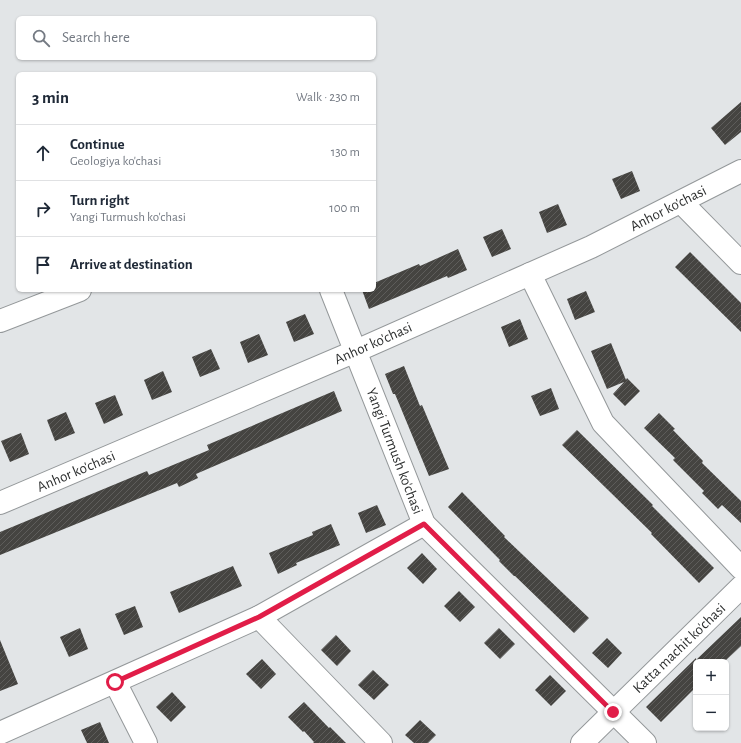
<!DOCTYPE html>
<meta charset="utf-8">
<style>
:root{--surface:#fff;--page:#f6f6f7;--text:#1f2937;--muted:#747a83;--line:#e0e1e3}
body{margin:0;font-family:"Alegreya Sans",sans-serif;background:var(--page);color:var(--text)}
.controls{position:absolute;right:12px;bottom:12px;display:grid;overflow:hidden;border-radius:6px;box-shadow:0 1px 3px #0004}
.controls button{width:36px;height:36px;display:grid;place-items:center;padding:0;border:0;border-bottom:1px solid var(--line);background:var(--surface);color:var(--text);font:20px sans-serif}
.stop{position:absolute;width:12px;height:12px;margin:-9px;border:3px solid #e11d48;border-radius:50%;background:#fff}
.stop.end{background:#e11d48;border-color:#fff;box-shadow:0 1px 4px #0008}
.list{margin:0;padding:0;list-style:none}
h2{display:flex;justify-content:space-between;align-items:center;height:52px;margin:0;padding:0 16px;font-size:17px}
h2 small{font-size:13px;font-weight:400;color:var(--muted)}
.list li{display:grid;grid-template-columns:26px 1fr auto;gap:12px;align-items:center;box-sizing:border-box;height:56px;padding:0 16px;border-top:1px solid var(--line)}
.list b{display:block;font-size:15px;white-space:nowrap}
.list p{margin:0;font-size:13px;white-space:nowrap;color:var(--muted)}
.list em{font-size:13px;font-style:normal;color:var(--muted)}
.icon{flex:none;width:22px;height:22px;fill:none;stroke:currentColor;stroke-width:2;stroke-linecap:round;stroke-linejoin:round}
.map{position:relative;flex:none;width:741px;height:743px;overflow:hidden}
.search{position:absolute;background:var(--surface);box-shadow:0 1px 3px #0004;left:16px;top:16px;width:360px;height:44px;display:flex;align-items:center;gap:10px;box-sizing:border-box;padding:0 14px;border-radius:6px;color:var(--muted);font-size:15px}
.panel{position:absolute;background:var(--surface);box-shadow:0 1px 3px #0004;left:16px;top:72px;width:360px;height:220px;border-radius:6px}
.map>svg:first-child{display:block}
.building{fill:url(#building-hatch)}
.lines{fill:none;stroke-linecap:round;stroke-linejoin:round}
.minor-casing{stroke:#94989a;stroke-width:24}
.minor{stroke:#fff;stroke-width:22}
.route{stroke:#e11d48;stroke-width:5}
.labels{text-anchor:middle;stroke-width:4;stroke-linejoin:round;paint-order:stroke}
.street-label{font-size:15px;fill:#2e3030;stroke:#fff}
</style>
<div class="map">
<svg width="741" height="743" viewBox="0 0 741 743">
<defs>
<pattern id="building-hatch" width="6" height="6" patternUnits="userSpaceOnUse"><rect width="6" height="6" fill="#454441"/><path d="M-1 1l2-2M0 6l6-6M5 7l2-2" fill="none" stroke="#5e5d5b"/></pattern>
</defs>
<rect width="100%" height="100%" fill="#e2e5e7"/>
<g class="building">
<path d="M741 102V132L725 145 711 128Z"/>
<path d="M632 171 640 191 621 199 612 179Z"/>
<path d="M558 204 567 225 547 233 539 212Z"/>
<path d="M502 229 511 249 492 257 483 237Z"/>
<path d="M458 249 467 270 448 278 447 276 369 309 362 290H374V283L419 264 420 266Z"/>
<path d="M690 252 741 303V332L675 267Z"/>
<path d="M586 291 595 312 575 320 567 299Z"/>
<path d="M305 314 314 334 294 342 286 322Z"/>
<path d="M520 319 528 339 509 347 501 327Z"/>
<path d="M259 334 268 355 248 363 240 342Z"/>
<path d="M611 343 626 380 627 378 640 391 625 406 613 394 624 382 607 389 591 351Z"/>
<path d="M211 349 220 369 200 377 192 357Z"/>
<path d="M404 366 420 406 422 405 449 469 429 476 395 394H393L385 374Z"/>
<path d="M163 371 172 392 152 400 144 380Z"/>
<path d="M551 388 559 409 540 416 531 396Z"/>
<path d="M334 391 342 411 196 474 198 478 179 487 177 483 0 555V532L147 471 149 475 209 450 207 445Z"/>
<path d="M115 395 123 415 104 424 95 403Z"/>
<path d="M66 412 75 433 55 441 47 420Z"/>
<path d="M659 413 675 429 673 430 703 461 702 463 741 501V523L722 505 718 509 702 493 704 491 673 460 675 458 644 428Z"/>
<path d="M577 430 653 505 652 506 714 568 699 583 651 534 652 533 562 445Z"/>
<path d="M21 433 29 454 10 462 1 441Z"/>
<path d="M462 492 505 536 504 537 589 618 574 633 515 576H514L499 561 500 560 448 507Z"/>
<path d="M377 505 386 525 366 533 358 513Z"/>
<path d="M331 524 340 545 296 563 297 565 278 574 269 553 313 535 312 532Z"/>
<path d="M422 553 437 569 423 584 407 568Z"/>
<path d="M233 566 242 586 179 613 170 592Z"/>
<path d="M459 591 475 607 460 622 444 606Z"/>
<path d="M135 606 143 627 124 635 115 614Z"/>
<path d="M741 617V646L724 662H696V687L661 722 646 707 696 658V660Z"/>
<path d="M80 628 88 649 69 657 60 637Z"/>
<path d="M499 628 515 644 500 659 484 643Z"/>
<path d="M336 635 351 651 337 666 321 650Z"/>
<path d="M607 638 622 653 608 668 592 653Z"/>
<path d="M0 640 18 684 0 691Z"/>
<path d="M262 659 276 674 261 689 246 674Z"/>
<path d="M373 670 389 685 374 700 358 685Z"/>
<path d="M550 675 566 691 551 706 535 690Z"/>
<path d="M172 692 186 707 171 722 156 707Z"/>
<path d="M304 702 329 728 330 727 346 743H313L314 742 304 731 303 732 288 717Z"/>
<path d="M420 720 436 735 428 743H414L405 735Z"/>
<path d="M100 722 109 743H87L81 730Z"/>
</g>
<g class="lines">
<g class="minor-casing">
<g id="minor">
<path d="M681 202 741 263"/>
<path d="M530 274 603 423 741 568"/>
<path d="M331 290 424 524 645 743"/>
<path d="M0 321 80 290"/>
<path d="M0 503 356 351 591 247 741 171"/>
<path d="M259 617 381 743"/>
<path d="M115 682 146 743"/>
<path d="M0 733 259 617 424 524"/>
<path d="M582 743 741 587"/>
</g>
</g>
<use href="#minor" class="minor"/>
</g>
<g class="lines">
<path class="route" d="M115 682 259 617 424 524 613 712"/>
</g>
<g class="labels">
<g class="street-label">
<text transform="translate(668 208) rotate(-27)" y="5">Anhor ko'chasi</text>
<text transform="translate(373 343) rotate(-24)" y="5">Anhor ko'chasi</text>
<text transform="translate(395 451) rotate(69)" y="5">Yangi Turmush ko'chasi</text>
<text transform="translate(76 471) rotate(-23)" y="5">Anhor ko'chasi</text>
<text transform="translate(679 648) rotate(-44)" y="5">Katta machit ko'chasi</text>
</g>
</g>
</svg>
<div class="controls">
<button>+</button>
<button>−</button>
</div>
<div class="stop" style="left:115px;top:682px"></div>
<div class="stop end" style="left:613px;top:712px"></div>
<div class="search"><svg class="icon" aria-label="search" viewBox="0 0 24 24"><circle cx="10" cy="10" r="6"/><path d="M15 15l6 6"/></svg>Search here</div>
<section class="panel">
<h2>3 min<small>Walk · 230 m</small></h2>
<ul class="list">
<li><svg class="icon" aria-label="ahead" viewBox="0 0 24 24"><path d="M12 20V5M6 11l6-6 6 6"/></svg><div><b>Continue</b><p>Geologiya ko'chasi</p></div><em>130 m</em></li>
<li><svg class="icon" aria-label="right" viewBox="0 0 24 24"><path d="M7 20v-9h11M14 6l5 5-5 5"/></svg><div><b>Turn right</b><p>Yangi Turmush ko'chasi</p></div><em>100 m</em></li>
<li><svg class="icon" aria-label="arrive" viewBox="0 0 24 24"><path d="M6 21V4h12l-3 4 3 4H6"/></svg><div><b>Arrive at destination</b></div></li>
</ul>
</section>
</div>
